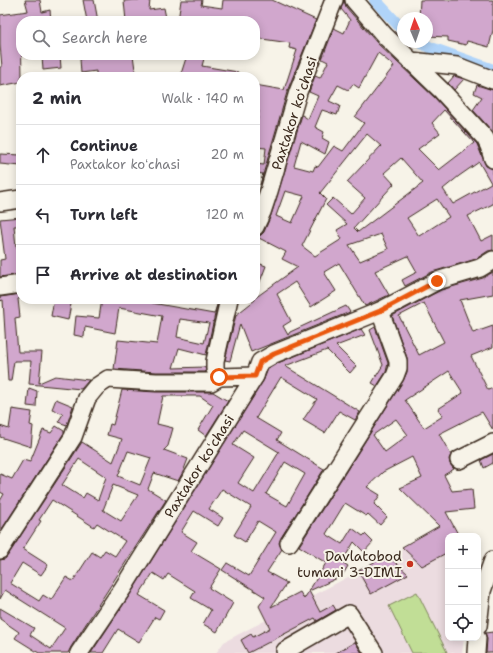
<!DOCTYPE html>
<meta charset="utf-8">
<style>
:root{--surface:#fff;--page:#f7f7f7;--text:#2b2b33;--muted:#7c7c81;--line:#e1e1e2}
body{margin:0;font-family:"Shantell Sans",sans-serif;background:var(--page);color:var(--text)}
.controls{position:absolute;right:12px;bottom:12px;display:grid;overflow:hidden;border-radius:8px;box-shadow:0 2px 10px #0003}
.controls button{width:36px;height:36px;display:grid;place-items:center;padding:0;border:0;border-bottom:1px solid var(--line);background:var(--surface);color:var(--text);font:20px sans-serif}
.compass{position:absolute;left:397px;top:12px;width:36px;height:36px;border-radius:50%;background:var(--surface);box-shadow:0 2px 10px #0003;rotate:358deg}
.stop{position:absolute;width:12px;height:12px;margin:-9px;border:3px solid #ea580c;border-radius:50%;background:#fff}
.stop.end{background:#ea580c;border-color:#fff;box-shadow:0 1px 4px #0008}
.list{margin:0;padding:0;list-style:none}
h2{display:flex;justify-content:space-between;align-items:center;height:52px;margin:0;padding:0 16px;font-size:17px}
h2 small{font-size:13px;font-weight:400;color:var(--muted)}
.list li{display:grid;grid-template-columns:26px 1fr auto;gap:12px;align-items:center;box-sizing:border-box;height:60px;padding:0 16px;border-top:1px solid var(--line)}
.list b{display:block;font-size:15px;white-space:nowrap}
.list p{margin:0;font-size:13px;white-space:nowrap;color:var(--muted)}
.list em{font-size:13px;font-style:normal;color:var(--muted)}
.icon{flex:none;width:22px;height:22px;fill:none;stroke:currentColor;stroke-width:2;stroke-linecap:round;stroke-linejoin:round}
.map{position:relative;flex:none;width:493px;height:653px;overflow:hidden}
.search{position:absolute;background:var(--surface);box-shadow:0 2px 10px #0003;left:16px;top:16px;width:244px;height:44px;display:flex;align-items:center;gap:10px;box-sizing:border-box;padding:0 14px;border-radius:16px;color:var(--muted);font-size:15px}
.panel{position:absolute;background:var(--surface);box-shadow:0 2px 10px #0003;left:16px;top:72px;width:244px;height:232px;border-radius:16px}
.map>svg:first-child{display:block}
.built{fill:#ecdce0}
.grass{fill:#c1de96;stroke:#7e845a}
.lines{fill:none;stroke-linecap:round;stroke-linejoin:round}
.canal{stroke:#b0d4f9;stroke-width:12}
.building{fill:#d1a7cd;stroke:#3b2a1e;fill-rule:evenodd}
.minor-casing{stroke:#3b2a1e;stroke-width:20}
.minor{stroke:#f7f3e8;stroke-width:17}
.route{stroke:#ea580c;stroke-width:5}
.poi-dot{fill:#c8321e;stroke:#f7f3e8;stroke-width:1.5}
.labels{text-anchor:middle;stroke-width:4;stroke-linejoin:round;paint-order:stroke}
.street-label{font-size:14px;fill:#3b2a1e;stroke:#f7f3e8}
.poi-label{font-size:14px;fill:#3b2a1e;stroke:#f7f3e8;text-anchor:end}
</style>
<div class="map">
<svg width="493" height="653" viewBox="0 0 493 653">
<rect width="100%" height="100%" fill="#f7f3e8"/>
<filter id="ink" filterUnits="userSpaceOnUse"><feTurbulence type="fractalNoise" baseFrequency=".025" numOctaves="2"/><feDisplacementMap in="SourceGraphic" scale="8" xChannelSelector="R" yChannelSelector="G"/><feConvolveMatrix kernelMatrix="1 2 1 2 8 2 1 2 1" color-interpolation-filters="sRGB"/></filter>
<g filter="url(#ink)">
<path class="built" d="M449 524 448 638H464L462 653H216L224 642Z"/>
<path class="grass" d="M417 592 447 652 446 653H412L389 606Z"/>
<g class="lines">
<g class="canal">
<path d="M375 0 403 30"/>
<path d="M420 42 431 48 493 70"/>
</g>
</g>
<g class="building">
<path d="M25 0H40L42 12 50 10 51 21H21L22 77H21V82L0 86V67H2L0 45V15L28 11Z"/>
<path d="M83 0H94L98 21H87Z"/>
<path d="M134 0H150L149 10 164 8 166 18 147 21H126L124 1Z"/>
<path d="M181 0H202L201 5 222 8 223 0H272L316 20 288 89 260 185 263 174 255 173V164L264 165 266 148 255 147V135L259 111 255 110V85L284 90 297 50 289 48 290 43 255 38V21H178Z"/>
<path d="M344 0 346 7 377 43 435 98 477 144 486 166 493 169V204L468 216 481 241 493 235V250L488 251 476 259 432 272 405 286 402 280 417 272 408 256 375 271 389 295 365 306 339 263 324 272 336 291 311 307 295 282 277 294 291 321 283 326 288 335 290 332 346 306 350 312 251 352 240 324 230 361 225 360 236 315 255 300V298L298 267 282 259 286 252 257 237 261 235 264 232 271 215 302 115 308 119 318 96 309 92 315 76 320 78 328 62 322 59 334 28 344 33 350 20 341 9ZM378 53 394 66 355 117 364 123 343 151 334 146 318 167 315 166 313 171 294 166 301 141 325 154 329 142 322 138 324 132 315 127 322 110 337 115 340 106 329 101 338 85 348 90 353 84 359 88ZM444 110 474 143 439 170 418 149 440 133 432 123ZM367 134 381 146 347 182 365 198 351 214 333 198 326 205 347 224 337 230 342 239 315 256 302 246 326 199 320 193ZM401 158 423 183 358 232 354 228 394 184 384 173ZM479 162 491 183 453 204 443 189 459 176ZM285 191 304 196 292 223 276 216ZM437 199 449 217 419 236 407 218ZM381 234 388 249 360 261 349 245Z"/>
<path d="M420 0H493V30L489 47 467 41 466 45 448 41V37L427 36V18H419Z"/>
<path d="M42 55H60L61 68 43 70Z"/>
<path d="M114 55H133L136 77H96V71L81 73 80 59Z"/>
<path d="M187 55H205L202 66 238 72V77H180Z"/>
<path d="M454 76 464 79 454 90 448 83Z"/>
<path d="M477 85 493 90V132L473 110 482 97 474 93Z"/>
<path d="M0 154 21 155V166L0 164Z"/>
<path d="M21 217V226H14L16 247H21V274L0 277V260L5 259 0 219Z"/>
<path d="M255 262 266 266 256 292H255Z"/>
<path d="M493 272V294L460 300 473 333 493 326V347L471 356 488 390 493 388V430L482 412 439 434 451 455 449 459 450 464 454 469 444 475 452 491 472 489 474 509 446 512 459 536H448V552L422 566 402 547 439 526 400 488 422 478 412 457 383 472 367 487 380 495 374 504 387 517 380 525 368 514 366 516 345 503 326 534 342 544 352 528 363 536 365 534 373 542 364 552 354 542 342 562 348 566 342 576 309 591 320 612 333 605 336 610 317 621 315 618 248 653 241 640 251 634 253 637 270 628 259 606 265 597 222 570 227 563 249 576 276 532 258 521 245 542 234 535 251 507 222 489 209 509 223 518 218 526 194 511 181 532 197 542 191 551 221 569 209 588 233 603 217 632 203 624 211 610 191 598 195 591 168 574 164 580 153 573 139 595 164 610 159 619 155 617 139 642 118 629 103 653H91L131 593 263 381 268 369 278 363 361 329 365 335 336 346 356 366 350 373 327 350 285 366 360 412 355 420 339 411 325 433 303 420 317 399 281 377 256 418 281 433 277 440 324 469 281 538 279 543 282 549 267 572 287 583 271 607 300 592 304 599 326 563 299 546 403 381 407 372V358L392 316 441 290 483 278ZM424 303 444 342 419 355 399 316ZM449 371 463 393 438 409 443 416 424 428 405 400ZM396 419 408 435 385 452 373 435ZM243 430 279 452 254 493 238 483 254 458 233 445ZM285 462 305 474 287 506 266 494Z"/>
<path d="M21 294V298L18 299 20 317 15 318 18 352H42L39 383 55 376 89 380 81 389 29 384 31 361H14L11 381H8L3 300 0 301V297Z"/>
<path d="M54 299H72L68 320 51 316Z"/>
<path d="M102 299H152V303L214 314 217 305 206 355 179 348 173 368 205 367 206 372H156L114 369 118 340 157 344 162 316 119 308 115 333 85 327 84 337 74 335 76 316 99 318ZM180 319 209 323 204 343 177 337Z"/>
<path d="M375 327 388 363 386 372 377 386 372 383 383 365 370 330Z"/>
<path d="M29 388 37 391 36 407 27 406Z"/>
<path d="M122 390 156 392H213L228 401 206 436 198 430 213 405 200 396H163L157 424 173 428 168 446 164 450 188 459 183 472 178 481 154 473 148 489 166 500 71 647 68 653H39L15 638 19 632 0 619V608L34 628 30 635 51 649 65 628 5 590 0 599V560L5 559 8 555 82 442 113 462 122 439 107 435 110 424 113 425ZM128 451 151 458 140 485 118 476ZM79 459 106 477 98 500 86 493 83 498 62 485ZM113 485 138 495 121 521 103 510ZM52 500 94 527 97 523 125 541 115 556 105 550 100 557 92 552 73 581 66 577 51 600 43 595 39 601 10 583 22 563 41 575 48 565 23 549 41 521 39 520Z"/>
<path d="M56 399 73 406 67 425 58 422 63 414 52 409Z"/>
<path d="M12 409 32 412 30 425 33 426 31 447 0 437V426L9 429Z"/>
<path d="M56 426 64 431V433L0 532V501L4 494 0 492V474L12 479 23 460 30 462 43 430 51 433Z"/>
<path d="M493 454V463L484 468 481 460Z"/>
<path d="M387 555 408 574 371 594 358 571Z"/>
<path d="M493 632V653H486L487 639 485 633Z"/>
<path d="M355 642 362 653H336Z"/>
</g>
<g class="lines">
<g class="minor-casing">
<g id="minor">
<path d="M354 0 385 36 411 61 457 66 493 80"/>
<path d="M411 61 442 91 485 138 489 146 493 159"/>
<path d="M0 202 21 199"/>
<path d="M255 227 262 212 269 191 298 92 334 0"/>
<path d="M0 287 21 284"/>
<path d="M255 376 260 362 274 354 380 311 437 281 480 268 493 260"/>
<path d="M459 460 493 443"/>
<path d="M289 543 395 376 398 368V361L380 311"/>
<path d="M0 550 73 437 87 398 96 387 108 379 156 382H211L219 377"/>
<path d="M478 626 482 591 493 560"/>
<path d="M79 653 123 588 255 376 219 377 215 369V361L229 299"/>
<path d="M287 653 285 651 349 614 374 653"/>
<path d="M476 653 477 638"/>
</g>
</g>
<use href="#minor" class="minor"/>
</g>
</g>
<g class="lines" filter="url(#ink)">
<path class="route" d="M219 377 255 376 260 362 274 354 380 311 437 281"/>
</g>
<circle class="poi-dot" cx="410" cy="564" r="4"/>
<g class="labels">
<g class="street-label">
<text transform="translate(294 113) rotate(-72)" y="5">Paxtakor koʻchasi</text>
<text transform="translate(199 466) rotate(-58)" y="5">Paxtakor koʻchasi</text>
</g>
<g class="poi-label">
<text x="402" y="561">Davlatobod<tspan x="402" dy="16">tumani 3-DIMI</tspan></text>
</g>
</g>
</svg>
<div class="controls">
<button>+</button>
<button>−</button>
<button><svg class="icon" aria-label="locate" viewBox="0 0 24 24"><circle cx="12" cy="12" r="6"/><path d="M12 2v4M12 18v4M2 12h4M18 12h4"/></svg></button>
</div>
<svg class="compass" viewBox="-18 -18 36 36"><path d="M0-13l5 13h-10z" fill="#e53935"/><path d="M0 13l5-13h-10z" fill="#7c7c81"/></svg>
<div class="stop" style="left:219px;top:377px"></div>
<div class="stop end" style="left:437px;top:281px"></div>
<div class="search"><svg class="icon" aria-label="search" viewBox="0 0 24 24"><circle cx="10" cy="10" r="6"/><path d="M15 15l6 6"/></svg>Search here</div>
<section class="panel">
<h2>2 min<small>Walk · 140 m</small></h2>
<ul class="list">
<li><svg class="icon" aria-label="ahead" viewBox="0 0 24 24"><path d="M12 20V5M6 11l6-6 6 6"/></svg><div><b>Continue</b><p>Paxtakor koʻchasi</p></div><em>20 m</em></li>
<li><svg class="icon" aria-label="left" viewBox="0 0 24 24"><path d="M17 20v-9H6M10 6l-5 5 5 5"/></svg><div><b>Turn left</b></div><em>120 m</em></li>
<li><svg class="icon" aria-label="arrive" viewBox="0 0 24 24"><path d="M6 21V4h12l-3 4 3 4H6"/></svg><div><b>Arrive at destination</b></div></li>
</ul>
</section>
</div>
